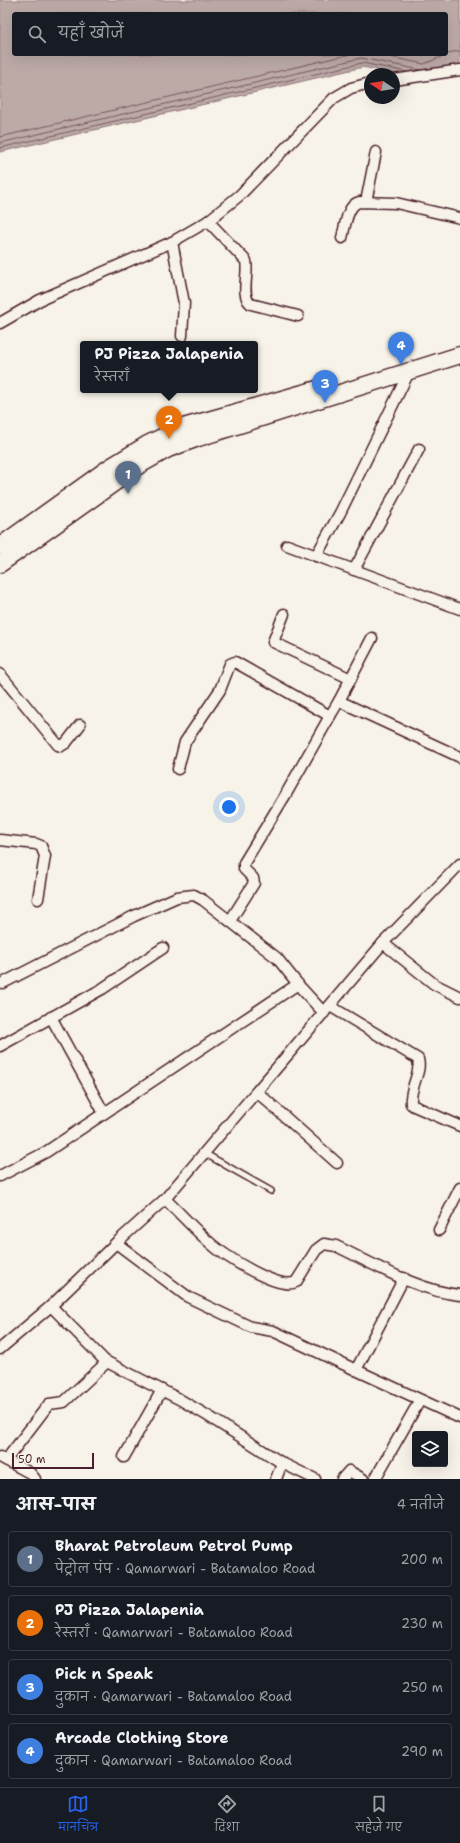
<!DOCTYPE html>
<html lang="hi">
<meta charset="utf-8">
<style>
:root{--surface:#171b24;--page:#20242c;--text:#f1f3f6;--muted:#9ea1a6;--line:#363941;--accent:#2563eb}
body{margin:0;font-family:"Shantell Sans","Playpen Sans Deva",sans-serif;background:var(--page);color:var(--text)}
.controls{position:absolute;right:12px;bottom:12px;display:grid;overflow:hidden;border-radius:4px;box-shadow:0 4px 16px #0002}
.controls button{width:36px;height:36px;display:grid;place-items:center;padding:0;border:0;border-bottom:1px solid var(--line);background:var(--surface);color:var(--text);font:20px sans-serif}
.compass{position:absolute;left:364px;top:68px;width:36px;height:36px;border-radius:50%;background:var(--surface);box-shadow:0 4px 16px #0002;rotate:282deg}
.scale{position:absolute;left:12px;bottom:10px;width:82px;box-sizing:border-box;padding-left:4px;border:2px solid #4a1f2b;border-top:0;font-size:11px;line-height:14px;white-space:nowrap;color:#4a1f2b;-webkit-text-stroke:3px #f7f3e8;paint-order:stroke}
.you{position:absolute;left:229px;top:807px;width:14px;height:14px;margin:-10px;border:3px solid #fff;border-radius:50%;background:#1a73e8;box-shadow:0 0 0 6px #1a73e833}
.badge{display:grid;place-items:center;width:26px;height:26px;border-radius:50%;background:var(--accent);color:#fff;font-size:13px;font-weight:700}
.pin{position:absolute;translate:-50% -33px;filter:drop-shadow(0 1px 2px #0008)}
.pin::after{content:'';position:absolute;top:21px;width:14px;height:12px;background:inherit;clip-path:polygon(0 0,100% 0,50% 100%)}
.popup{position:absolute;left:80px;top:341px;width:178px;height:52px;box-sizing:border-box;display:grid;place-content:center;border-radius:4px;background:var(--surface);filter:drop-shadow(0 1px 3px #0005);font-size:13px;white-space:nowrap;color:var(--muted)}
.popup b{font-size:15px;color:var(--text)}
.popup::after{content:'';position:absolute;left:50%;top:100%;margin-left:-8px;border:8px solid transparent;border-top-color:var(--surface)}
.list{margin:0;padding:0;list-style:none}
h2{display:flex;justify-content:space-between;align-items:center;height:52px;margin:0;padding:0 16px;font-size:17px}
h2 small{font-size:13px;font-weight:400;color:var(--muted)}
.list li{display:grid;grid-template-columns:26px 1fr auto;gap:12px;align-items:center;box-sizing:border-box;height:56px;margin:0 8px 8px;padding:0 8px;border:1px solid var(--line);border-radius:4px}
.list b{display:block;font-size:15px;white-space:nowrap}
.list p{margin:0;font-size:13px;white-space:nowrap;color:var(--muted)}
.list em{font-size:13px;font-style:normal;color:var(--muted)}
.icon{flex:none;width:22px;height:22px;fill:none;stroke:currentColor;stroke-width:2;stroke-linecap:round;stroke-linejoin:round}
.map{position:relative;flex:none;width:460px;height:1479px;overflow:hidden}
.search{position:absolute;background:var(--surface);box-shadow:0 4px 16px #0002;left:12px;right:12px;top:12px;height:44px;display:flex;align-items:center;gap:10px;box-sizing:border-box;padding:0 14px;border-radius:4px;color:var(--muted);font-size:15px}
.sheet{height:308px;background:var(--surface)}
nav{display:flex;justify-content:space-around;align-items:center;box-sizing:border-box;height:56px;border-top:1px solid var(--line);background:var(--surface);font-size:11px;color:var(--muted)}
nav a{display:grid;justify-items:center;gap:2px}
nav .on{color:var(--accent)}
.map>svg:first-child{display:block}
.water{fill:#bcaaa7;stroke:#8e7275;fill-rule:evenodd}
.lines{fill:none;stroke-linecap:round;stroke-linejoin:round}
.shore{stroke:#78575d;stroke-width:1}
.service-casing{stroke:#4a1f2b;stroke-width:8}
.minor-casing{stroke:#4a1f2b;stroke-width:13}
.primary-casing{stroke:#4a1f2b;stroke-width:19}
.service{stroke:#f7f3e8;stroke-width:5}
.minor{stroke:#f7f3e8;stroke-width:10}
.primary{stroke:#f7f3e8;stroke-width:16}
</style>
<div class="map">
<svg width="460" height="1479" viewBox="0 0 460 1479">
<rect width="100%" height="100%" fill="#f7f3e8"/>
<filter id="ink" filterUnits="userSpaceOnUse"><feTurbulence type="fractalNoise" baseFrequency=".025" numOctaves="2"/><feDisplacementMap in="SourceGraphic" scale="8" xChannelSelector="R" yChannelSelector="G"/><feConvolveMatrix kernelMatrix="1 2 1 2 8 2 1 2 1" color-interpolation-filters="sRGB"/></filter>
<g filter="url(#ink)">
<path class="water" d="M0 0H460V66L426 80 363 67 0 152ZM14 14H446V54H14Z"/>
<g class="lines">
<g class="shore">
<path d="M376 54 424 64 453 52 460 51"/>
<path d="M0 137 351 54"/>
<path d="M0 143 361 58 421 70"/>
<path d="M0 148 362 63 407 72"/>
</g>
<g class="service-casing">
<path id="service" d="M204 1153 271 1191"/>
</g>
<g class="minor-casing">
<g id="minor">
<path d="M394 80 460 70"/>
<path d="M366 202 376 152"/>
<path d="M208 221 246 261C249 273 240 296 251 304L298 316"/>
<path d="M342 238C345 227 347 205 359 202L396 203 460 218"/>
<path d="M172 242 184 303 182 336"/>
<path d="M0 323 40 300 172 242 208 221 240 195 334 98 351 88 370 83"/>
<path d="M287 545 460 609"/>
<path d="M316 556 340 513 409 372"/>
<path d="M354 570 419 449"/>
<path d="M284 614 273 642 351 679"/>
<path d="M0 674 58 745 61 746 66 743 80 725"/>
<path d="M339 701 372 638"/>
<path d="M178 769 185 742 220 690 230 664 235 662 330 716 339 701 460 757"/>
<path d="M0 840 36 844 41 846 45 856 38 899"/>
<path d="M230 921 254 883 253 878 244 869V863L286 794 330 716"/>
<path d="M383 943 434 984 460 997"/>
<path d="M3 983 134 916 177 897 194 895 203 900 277 958 301 988 324 1013"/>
<path d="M330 1006 418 1059C422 1073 409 1087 411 1104L414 1106 460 1126"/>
<path d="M51 1017 104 1113"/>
<path d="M0 1046 102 989 163 948"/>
<path d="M257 1092 337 1163"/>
<path d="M0 1176 46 1152 298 984"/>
<path d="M165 1199C180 1213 194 1229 209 1242 223 1255 278 1291 296 1282L316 1250 324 1244 336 1246C374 1264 418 1291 460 1295"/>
<path d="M439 1230 460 1188"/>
<path d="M116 1243 188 1297 251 1327 273 1331 356 1370"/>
<path d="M404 1278 356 1370 460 1418"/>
<path d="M51 1306 105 1361 179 1399 208 1416 282 1463 315 1479"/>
<path d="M0 1349 51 1306 116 1243 165 1199 383 943 460 864"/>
<path d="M0 1457 30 1473 35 1479"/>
<path d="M124 1457 162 1390"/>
<path d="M6 1460 49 1404 64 1402 107 1362"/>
<path d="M276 1479 282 1463"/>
<path d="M342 1479 349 1471 363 1479"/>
<path d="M375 1479 420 1400"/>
</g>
</g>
<g class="primary-casing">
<g id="primary">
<path d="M0 546 110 467 146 445 180 428 321 388"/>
<path d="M0 564 138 466 168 449 198 438 460 355"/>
</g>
</g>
<use href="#service" class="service"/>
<use href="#minor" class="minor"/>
<use href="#primary" class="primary"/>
</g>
</g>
</svg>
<div class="controls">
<button><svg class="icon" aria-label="layers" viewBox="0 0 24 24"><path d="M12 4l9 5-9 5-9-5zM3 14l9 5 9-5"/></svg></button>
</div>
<svg class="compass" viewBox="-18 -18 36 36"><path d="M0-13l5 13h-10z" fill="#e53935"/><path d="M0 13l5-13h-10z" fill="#9ea1a6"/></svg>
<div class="scale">50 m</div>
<div class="you"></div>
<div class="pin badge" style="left:128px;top:494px;background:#5c6f8a">1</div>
<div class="pin badge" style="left:169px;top:439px;background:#e8710a">2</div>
<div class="popup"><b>PJ Pizza Jalapenia</b>रेस्तराँ</div>
<div class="pin badge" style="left:325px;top:403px;background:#3f7fe0">3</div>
<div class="pin badge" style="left:401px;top:365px;background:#3f7fe0">4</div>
<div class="search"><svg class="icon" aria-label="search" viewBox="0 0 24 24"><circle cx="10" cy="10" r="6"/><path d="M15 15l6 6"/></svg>यहाँ खोजें</div>
</div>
<section class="sheet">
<h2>आस-पास<small>4 नतीजे</small></h2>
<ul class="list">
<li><span class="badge" style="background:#5c6f8a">1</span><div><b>Bharat Petroleum Petrol Pump</b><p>पेट्रोल पंप · Qamarwari - Batamaloo Road</p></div><em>200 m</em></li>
<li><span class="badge" style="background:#e8710a">2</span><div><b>PJ Pizza Jalapenia</b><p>रेस्तराँ · Qamarwari - Batamaloo Road</p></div><em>230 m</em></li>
<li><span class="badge" style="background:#3f7fe0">3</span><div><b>Pick n Speak</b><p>दुकान · Qamarwari - Batamaloo Road</p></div><em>250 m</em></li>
<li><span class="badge" style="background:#3f7fe0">4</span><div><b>Arcade Clothing Store</b><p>दुकान · Qamarwari - Batamaloo Road</p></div><em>290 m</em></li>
</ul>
</section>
<nav>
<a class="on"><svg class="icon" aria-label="map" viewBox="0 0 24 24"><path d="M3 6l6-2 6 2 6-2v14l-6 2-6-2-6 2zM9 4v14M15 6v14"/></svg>मानचित्र</a>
<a><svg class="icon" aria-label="directions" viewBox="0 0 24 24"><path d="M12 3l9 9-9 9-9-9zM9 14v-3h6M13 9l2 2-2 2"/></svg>दिशा</a>
<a><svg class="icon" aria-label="saved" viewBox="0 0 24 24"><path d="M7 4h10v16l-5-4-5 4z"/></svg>सहेजे गए</a>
</nav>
